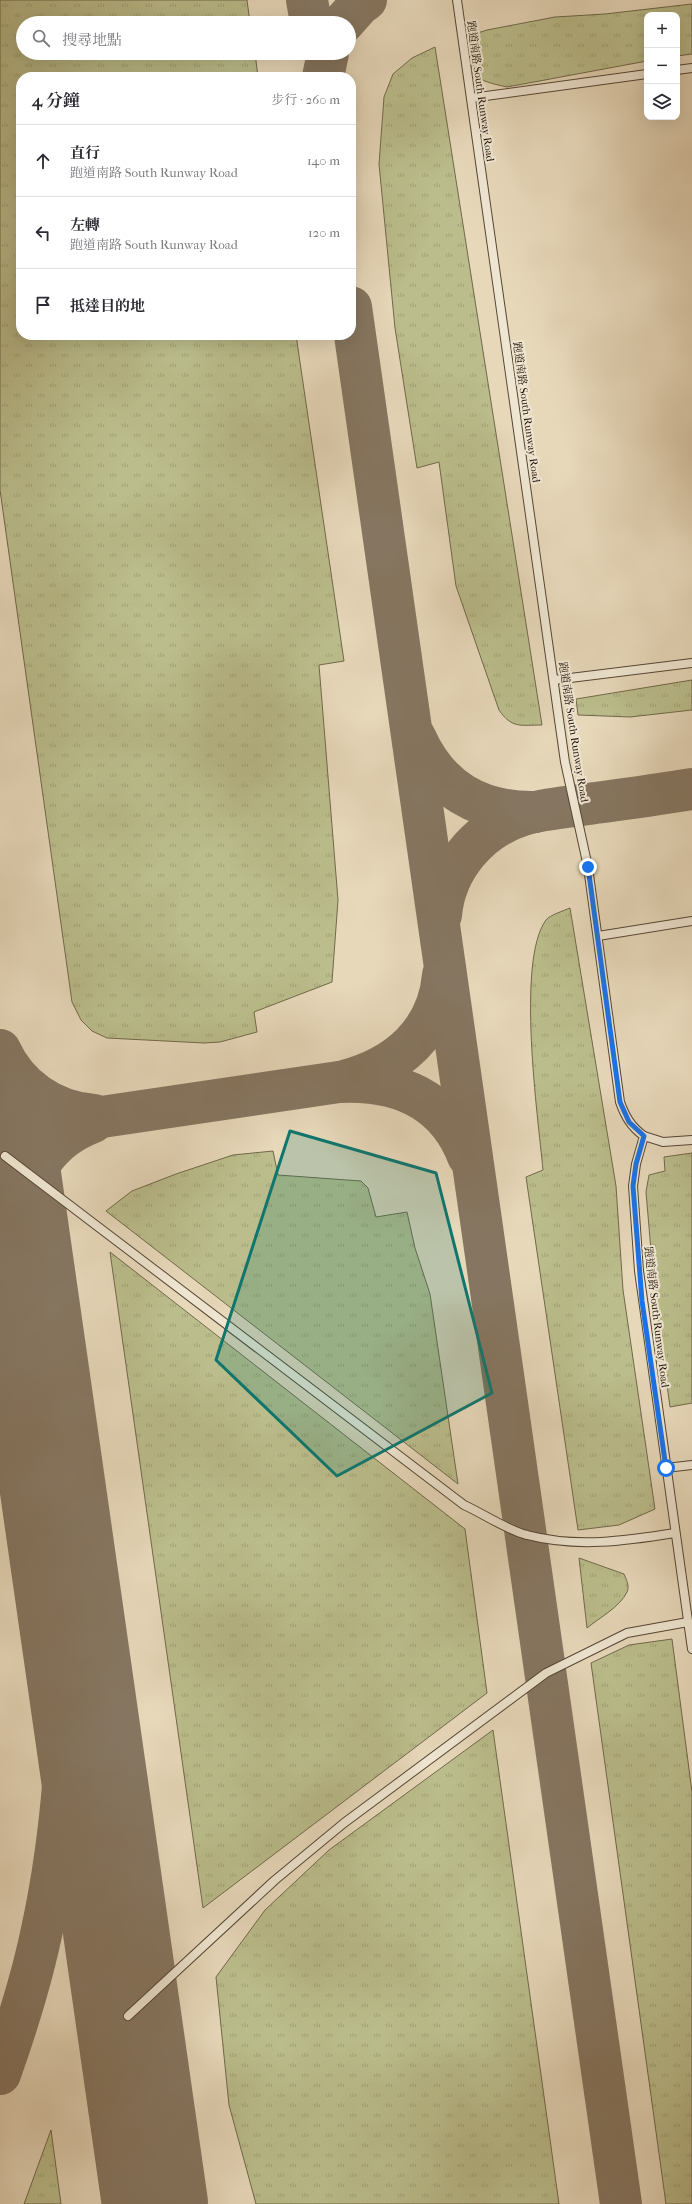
<!DOCTYPE html>
<html lang="zh-TW">
<meta charset="utf-8">
<style>
:root{--surface:#fff;--page:#f2f2f3;--text:#2b2b33;--muted:#7c7c81;--line:#e1e1e2}
body{margin:0;font-family:"IM FELL French Canon","Noto Serif TC",serif;background:var(--page);color:var(--text)}
.controls{position:absolute;right:12px;top:12px;display:grid;overflow:hidden;border-radius:8px;box-shadow:0 4px 16px #0002}
.controls button{width:36px;height:36px;display:grid;place-items:center;padding:0;border:0;border-bottom:1px solid var(--line);background:var(--surface);color:var(--text);font:20px sans-serif}
.stop{position:absolute;width:12px;height:12px;margin:-9px;border:3px solid #1a73e8;border-radius:50%;background:#fff}
.stop.end{background:#1a73e8;border-color:#fff;box-shadow:0 1px 4px #0008}
.list{margin:0;padding:0;list-style:none}
h2{display:flex;justify-content:space-between;align-items:center;height:52px;margin:0;padding:0 16px;font-size:17px}
h2 small{font-size:13px;font-weight:400;color:var(--muted)}
.list li{display:grid;grid-template-columns:26px 1fr auto;gap:12px;align-items:center;box-sizing:border-box;height:72px;padding:0 16px;border-top:1px solid var(--line)}
.list b{display:block;font-size:15px;white-space:nowrap}
.list p{margin:0;font-size:13px;white-space:nowrap;color:var(--muted)}
.list em{font-size:13px;font-style:normal;color:var(--muted)}
.icon{flex:none;width:22px;height:22px;fill:none;stroke:currentColor;stroke-width:2;stroke-linecap:round;stroke-linejoin:round}
.map{position:relative;flex:none;width:692px;height:2204px;overflow:hidden}
.search{position:absolute;background:var(--surface);box-shadow:0 4px 16px #0002;left:16px;top:16px;width:340px;height:44px;display:flex;align-items:center;gap:10px;box-sizing:border-box;padding:0 14px;border-radius:22px;color:var(--muted);font-size:15px}
.panel{position:absolute;background:var(--surface);box-shadow:0 4px 16px #0002;left:16px;top:72px;width:340px;height:268px;border-radius:16px}
.map>svg:first-child{display:block}
.grass{fill:url(#grass-tufts);stroke:#70694a}
.lines{fill:none;stroke-linecap:round;stroke-linejoin:round}
.taxiway{stroke:#867661;stroke-width:42}
.runway{stroke:#867661;stroke-width:106}
.service-casing{stroke:#564634;stroke-width:10}
.service{stroke:#efe6d2;stroke-width:8}
.route{stroke:#1a73e8;stroke-width:5}
.marked{fill:#0f766e;fill-opacity:0.2;stroke:#0f766e;stroke-width:3;stroke-linejoin:round}
.labels{text-anchor:middle;stroke-width:4;stroke-linejoin:round;paint-order:stroke}
.street-label{font-size:11px;fill:#251508;stroke:#efe6d2}
</style>
<div class="map">
<svg width="692" height="2204" viewBox="0 0 692 2204">
<defs>
<pattern id="grass-tufts" width="24" height="20" patternUnits="userSpaceOnUse"><rect width="24" height="20" fill="#bbbd8c"/><path d="M3 7l-1-3M5 7V3M7 7l1-3M15 17l-1-3M17 17v-4M19 17l1-3" fill="none" stroke="#a1a277"/></pattern>
</defs>
<rect width="100%" height="100%" fill="#e7d8ba"/>
<filter id="stains"><feTurbulence type="fractalNoise" baseFrequency=".005" numOctaves="4"/><feColorMatrix values="0 0 0 0 .2 0 0 0 0 .09 0 0 0 0 .02 0 0 0 .5 -.17"/></filter>
<radialGradient id="worn" r=".72"><stop offset=".6" stop-color="#630" stop-opacity="0"/><stop offset="1" stop-color="#630" stop-opacity=".3"/></radialGradient>
<g class="grass">
<path d="M0 0H247L250 23H23V53H255L258 77H21V335H296L344 661 319 665 338 900 332 982 254 1012 257 1032 220 1042 204 1043 107 1038 92 1031 81 1020 72 1002 0 490Z"/>
<path d="M692 4V54L677 56V15H647V61L507 87C469 79 469 74 465 37L487 30 555 17 605 14Z"/>
<path d="M435 47 542 725C521 725 512 729 499 710L456 586 439 462 417 468 395 328 379 164 384 97 393 74 412 58Z"/>
<path d="M692 680V710L630 717 578 715 576 699Z"/>
<path d="M570 908 616 1186 623 1290 655 1509 619 1525 578 1530 526 1177 543 1170C538 1117 516 961 546 920 550 915 563 911 570 908Z"/>
<path d="M273 1151 278 1175 361 1181 368 1188 376 1217 407 1212 415 1248 430 1294 458 1484 106 1211 132 1191 176 1174 233 1155Z"/>
<path d="M692 1153V1403L670 1407 655 1297 646 1192 649 1175 665 1171 664 1157Z"/>
<path d="M110 1252 465 1529 487 1693 203 1908Z"/>
<path d="M579 1558 624 1574C626 1579 630 1586 627 1592 620 1607 599 1618 587 1628Z"/>
<path d="M672 1639 692 1792V2204H666L591 1663 629 1645Z"/>
<path d="M493 1730 559 2204H256L229 2105 216 1977 265 1910 329 1850Z"/>
<path d="M51 2130 61 2204H24Z"/>
</g>
<g class="lines">
<g class="taxiway">
<path d="M307 0 311 23"/>
<path d="M343 23 359 5 366 0"/>
<path d="M323 77 328 53"/>
<path d="M351 307 621 2204"/>
<path d="M415 737C438 789 479 813 535 812"/>
<path d="M441 915C445 869 478 829 523 815 546 808 571 807 595 803 627 799 660 794 692 789"/>
<path d="M0 1050C17 1087 52 1112 94 1115"/>
<path d="M344 1081C397 1067 438 1033 443 975"/>
<path d="M0 1132 339 1082C397 1079 446 1098 468 1156"/>
<path d="M19 1253C22 1195 32 1145 93 1122"/>
<path d="M128 2016 180 2204"/>
<path d="M0 2074C17 2026 33 1975 43 1925 65 1822 69 1716 70 1612"/>
</g>
<path class="runway" d="M0 1119 155 2204"/>
<g class="service-casing">
<g id="service">
<path d="M457 0 565 762 588 867 620 1102C625 1116 631 1127 644 1136L636 1164 633 1186 639 1271 692 1649"/>
<path d="M677 70 692 68"/>
<path d="M471 98 647 74"/>
<path d="M554 680 692 663"/>
<path d="M598 936 692 921"/>
<path d="M644 1136 663 1142 692 1140"/>
<path d="M5 1156 464 1505C482 1513 509 1531 527 1535 577 1548 625 1541 675 1533"/>
<path d="M666 1468 692 1465"/>
<path d="M128 2016 275 1880 344 1823 546 1673 627 1633 688 1622"/>
</g>
</g>
<use href="#service" class="service"/>
</g>
<g class="lines">
<path class="route" d="M588 867 620 1102 629 1122 644 1136 636 1164 633 1186 642 1301 666 1468"/>
</g>
<path class="marked" d="M290 1131 436 1173 492 1393 337 1476 216 1360Z"/>
<g class="labels">
<g class="street-label">
<text transform="translate(481 91) rotate(82)" y="4">跑道南路 South Runway Road</text>
<text transform="translate(527 412) rotate(82)" y="4">跑道南路 South Runway Road</text>
<text transform="translate(574 732) rotate(81)" y="4">跑道南路 South Runway Road</text>
<text transform="translate(657 1317) rotate(83)" y="4">跑道南路 South Runway Road</text>
</g>
</g>
<rect width="100%" height="100%" filter="url(#stains)"/>
<rect width="100%" height="100%" fill="url(#worn)"/>
</svg>
<div class="controls">
<button>+</button>
<button>−</button>
<button><svg class="icon" aria-label="layers" viewBox="0 0 24 24"><path d="M12 4l9 5-9 5-9-5zM3 14l9 5 9-5"/></svg></button>
</div>
<div class="stop" style="left:666px;top:1468px"></div>
<div class="stop end" style="left:588px;top:867px"></div>
<div class="search"><svg class="icon" aria-label="search" viewBox="0 0 24 24"><circle cx="10" cy="10" r="6"/><path d="M15 15l6 6"/></svg>搜尋地點</div>
<section class="panel">
<h2>4 分鐘<small>步行 · 260 m</small></h2>
<ul class="list">
<li><svg class="icon" aria-label="ahead" viewBox="0 0 24 24"><path d="M12 20V5M6 11l6-6 6 6"/></svg><div><b>直行</b><p>跑道南路 South Runway Road</p></div><em>140 m</em></li>
<li><svg class="icon" aria-label="left" viewBox="0 0 24 24"><path d="M17 20v-9H6M10 6l-5 5 5 5"/></svg><div><b>左轉</b><p>跑道南路 South Runway Road</p></div><em>120 m</em></li>
<li><svg class="icon" aria-label="arrive" viewBox="0 0 24 24"><path d="M6 21V4h12l-3 4 3 4H6"/></svg><div><b>抵達目的地</b></div></li>
</ul>
</section>
</div>
